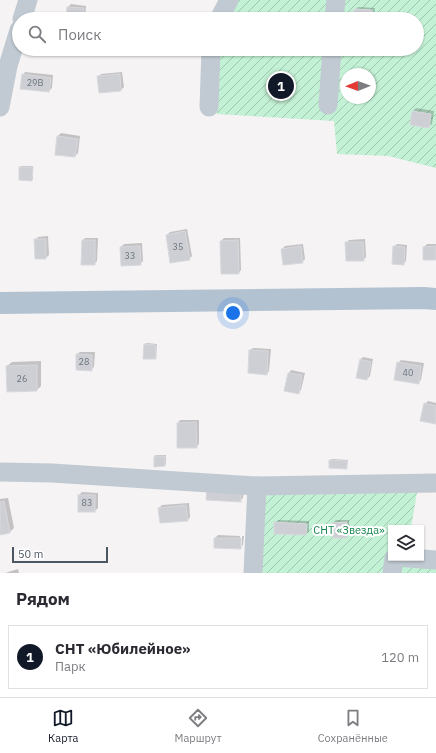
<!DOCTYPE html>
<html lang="ru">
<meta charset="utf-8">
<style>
:root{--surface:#fff;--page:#f2f2f3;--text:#2b2b33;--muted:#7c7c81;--line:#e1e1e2;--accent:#111827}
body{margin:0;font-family:"IBM Plex Sans",sans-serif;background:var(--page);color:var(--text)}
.controls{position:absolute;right:12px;bottom:12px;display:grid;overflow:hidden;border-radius:0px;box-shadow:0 1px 3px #0004}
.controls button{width:36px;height:36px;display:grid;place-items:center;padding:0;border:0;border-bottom:1px solid var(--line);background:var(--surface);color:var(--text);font:20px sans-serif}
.compass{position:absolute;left:340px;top:68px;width:36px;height:36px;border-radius:50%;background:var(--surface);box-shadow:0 1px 3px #0004;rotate:269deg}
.scale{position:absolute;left:12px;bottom:10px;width:96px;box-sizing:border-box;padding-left:4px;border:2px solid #4a5661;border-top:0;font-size:11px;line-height:14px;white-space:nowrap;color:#4a5661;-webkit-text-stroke:3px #fff;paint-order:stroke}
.you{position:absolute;left:233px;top:313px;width:14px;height:14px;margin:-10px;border:3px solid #fff;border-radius:50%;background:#1a73e8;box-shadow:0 0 0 6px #1a73e833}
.badge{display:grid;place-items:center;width:26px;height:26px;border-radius:50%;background:var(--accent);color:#fff;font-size:13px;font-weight:700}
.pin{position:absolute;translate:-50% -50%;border:2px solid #fff;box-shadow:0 1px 4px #0006}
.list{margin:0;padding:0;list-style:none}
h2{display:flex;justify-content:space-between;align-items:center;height:52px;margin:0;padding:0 16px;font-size:17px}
h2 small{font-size:13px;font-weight:400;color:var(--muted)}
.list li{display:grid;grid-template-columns:26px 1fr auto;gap:12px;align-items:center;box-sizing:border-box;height:64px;margin:0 8px 8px;padding:0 8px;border:1px solid var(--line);border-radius:0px}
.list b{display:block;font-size:15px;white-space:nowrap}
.list p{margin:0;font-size:13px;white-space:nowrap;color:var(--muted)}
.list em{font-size:13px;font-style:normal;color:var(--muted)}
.icon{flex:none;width:22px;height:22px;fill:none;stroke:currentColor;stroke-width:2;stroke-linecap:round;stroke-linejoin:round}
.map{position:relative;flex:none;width:436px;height:573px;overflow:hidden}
.search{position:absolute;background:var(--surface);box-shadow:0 1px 3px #0004;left:12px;right:12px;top:12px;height:44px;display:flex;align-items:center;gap:10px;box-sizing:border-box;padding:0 14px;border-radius:22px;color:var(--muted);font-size:15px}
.sheet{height:124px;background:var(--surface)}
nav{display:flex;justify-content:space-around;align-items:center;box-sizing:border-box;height:56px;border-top:1px solid var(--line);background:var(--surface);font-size:11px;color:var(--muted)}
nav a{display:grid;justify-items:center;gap:2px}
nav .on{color:var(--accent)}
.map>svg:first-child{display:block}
.garden{fill:url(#garden-furrows);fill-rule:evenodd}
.shadow{fill:#0003}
.building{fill:#cdcfd5;stroke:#d7d9de}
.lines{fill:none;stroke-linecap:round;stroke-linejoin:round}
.minor{stroke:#c1cad2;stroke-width:19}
.major{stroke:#b3c2d1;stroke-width:22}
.labels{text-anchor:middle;stroke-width:4;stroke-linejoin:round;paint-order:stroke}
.number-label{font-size:9px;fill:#6b747e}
.park-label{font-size:11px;fill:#17864f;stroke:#fff}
</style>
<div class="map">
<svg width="436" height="573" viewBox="0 0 436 573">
<defs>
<pattern id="garden-furrows" width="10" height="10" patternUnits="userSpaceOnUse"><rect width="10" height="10" fill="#c3f1d5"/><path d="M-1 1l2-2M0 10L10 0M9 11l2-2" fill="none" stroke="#a0c6b0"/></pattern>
</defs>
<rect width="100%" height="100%" fill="#f5f3f3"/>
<g class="garden">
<path d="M234 0H436V168L388 156 337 154 334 121 217 114 214 73 216 49H417V19H225ZM346 74H370V98H346Z"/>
<path d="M418 487 411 528H391V558L436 563V573H260L265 491Z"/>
</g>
<g class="shadow">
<path d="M71 4 86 6 85 17 83 19 67 18 68 7Z"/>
<path d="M358 7 375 8 374 19H354L355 10Z"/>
<path d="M25 72 53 75 52 88 49 91 23 75Z"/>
<path d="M122 72 124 87 121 90 98 77 101 74Z"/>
<path d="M416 108 434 111 432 124 429 126 413 111Z"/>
<path d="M61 133 80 136 78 153 75 156 58 136Z"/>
<path d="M22 166H33V179L31 180 20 167Z"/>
<path d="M187 229 192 256 189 259 167 235 170 232Z"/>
<path d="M48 236 49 255 46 258 35 240 38 237Z"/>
<path d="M85 238H98L97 261 94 264 83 240Z"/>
<path d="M224 238H240L241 270 239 273 221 241Z"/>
<path d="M365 239 366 257 363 260 346 243 349 240Z"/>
<path d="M142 243 143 261 140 264 121 247 124 244Z"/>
<path d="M303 244 305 259 302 262 282 249 285 246Z"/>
<path d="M397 244 407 245 406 261 403 264 394 247Z"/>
<path d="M427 244H436V259L424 247Z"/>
<path d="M146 343 157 344 156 357 155 358 145 345Z"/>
<path d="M253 348 271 349 269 371 267 374 250 350Z"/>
<path d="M80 352H95L94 367 91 370 77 354Z"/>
<path d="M363 357 373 359 370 376 367 379 360 360Z"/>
<path d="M401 360 424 363 421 380 418 383 398 363Z"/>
<path d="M41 361V386L37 390 8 391 7 366 12 362Z"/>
<path d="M291 370 305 373 301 390 298 393 285 390 289 373Z"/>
<path d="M428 401 436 403V423L425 404Z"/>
<path d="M180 420H199V444L196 447 178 423Z"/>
<path d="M156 455H166V464L165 465 155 456Z"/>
<path d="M332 459 348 460 347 467 346 468 330 461Z"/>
<path d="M244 488 243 498 240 501 207 499Z"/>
<path d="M82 492 98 493V508L95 511 79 495Z"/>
<path d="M8 498 14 528 10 532 0 534V499Z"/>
<path d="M189 503 190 517 188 520 159 508 162 505Z"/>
<path d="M278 520 309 521V531L306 534 275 523Z"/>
<path d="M336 520H349L350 534 347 537 333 523Z"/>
<path d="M218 535 240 536V547H242V536H244L243 545 240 548 215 538Z"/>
<path d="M18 569 19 573H5Z"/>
</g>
<g class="building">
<path d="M67 7 84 8 82 19H66Z"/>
<path d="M354 9 372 10V19H353Z"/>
<path d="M22 74 51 78 49 92 20 89Z"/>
<path d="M120 74 121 91 99 93 97 76Z"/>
<path d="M412 111 431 114 429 128 410 125Z"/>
<path d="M57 136 78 139 75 157 55 155Z"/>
<path d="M19 167H33L32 181 19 180Z"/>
<path d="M185 231 190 260 170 263 166 235Z"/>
<path d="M34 239H46V259H35Z"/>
<path d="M82 240H95V265H81Z"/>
<path d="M238 240 239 274H221L220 241Z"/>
<path d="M345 242H363L364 261H346Z"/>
<path d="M140 246 141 265 121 266 120 247Z"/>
<path d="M301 246 303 263 283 265 281 249Z"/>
<path d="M393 246 405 247 404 265 392 264Z"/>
<path d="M436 246V260H423V247Z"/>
<path d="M144 344 156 345V359H143Z"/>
<path d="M249 350 268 351 267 375 248 373Z"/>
<path d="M76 354 92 355V371L76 370Z"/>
<path d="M360 359 371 362 367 380 356 378Z"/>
<path d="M397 362 421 366 419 384 394 380Z"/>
<path d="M37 365V391L7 392 6 366Z"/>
<path d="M288 373 302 375 299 394 284 391Z"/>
<path d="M424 403 436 406V424L420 421Z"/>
<path d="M196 422 197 448H177V423Z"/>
<path d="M154 456H165V466L154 467Z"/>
<path d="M329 460 347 461V469L329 468Z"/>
<path d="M207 489 241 491V502L206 500Z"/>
<rect x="78" y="495" width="17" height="17"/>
<path d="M4 501 10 533 0 535V502Z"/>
<path d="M186 505 188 521 160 523 158 508Z"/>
<path d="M274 522 307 524 306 535 274 534Z"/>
<path d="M347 522V538H333L332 523Z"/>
<path d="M214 538H241V549L214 548Z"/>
</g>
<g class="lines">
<g class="minor">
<path d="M22 19 28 0"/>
<path d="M219 19 229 0"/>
<path d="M334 19 336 0"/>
<path d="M328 105 332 49"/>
<path d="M0 107 8 66 19 30"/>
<path d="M209 107 211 49"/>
<path d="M0 472 52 473 257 486 435 483"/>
<path d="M408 558 436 560"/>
<path d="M253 573 257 486"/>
<path d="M392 573 394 558"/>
</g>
<path class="major" d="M0 303 424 298 436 299"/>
</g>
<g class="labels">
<g class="number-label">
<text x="35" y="86">29В</text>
<text x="178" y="250">35</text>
<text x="130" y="259">33</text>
<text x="84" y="365">28</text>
<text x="408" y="376">40</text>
<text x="22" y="382">26</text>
<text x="87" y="506">83</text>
</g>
<g class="park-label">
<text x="349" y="534">СНТ «Звезда»</text>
</g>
</g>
</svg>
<div class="controls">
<button><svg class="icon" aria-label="layers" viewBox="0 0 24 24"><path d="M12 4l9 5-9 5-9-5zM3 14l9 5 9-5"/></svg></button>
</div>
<svg class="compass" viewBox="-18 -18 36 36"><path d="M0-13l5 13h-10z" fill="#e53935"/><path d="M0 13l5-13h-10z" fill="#7c7c81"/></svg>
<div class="scale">50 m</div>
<div class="you"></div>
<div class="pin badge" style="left:281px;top:86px">1</div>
<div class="search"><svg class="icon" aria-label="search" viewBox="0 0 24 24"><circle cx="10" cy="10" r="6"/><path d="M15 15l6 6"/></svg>Поиск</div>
</div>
<section class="sheet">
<h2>Рядом<small></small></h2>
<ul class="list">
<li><span class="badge">1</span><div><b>СНТ «Юбилейное»</b><p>Парк</p></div><em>120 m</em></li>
</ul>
</section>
<nav>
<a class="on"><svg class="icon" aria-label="map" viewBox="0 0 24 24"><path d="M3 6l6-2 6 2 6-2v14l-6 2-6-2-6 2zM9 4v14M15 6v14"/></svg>Карта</a>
<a><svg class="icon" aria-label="directions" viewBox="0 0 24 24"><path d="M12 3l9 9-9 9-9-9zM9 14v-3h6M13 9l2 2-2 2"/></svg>Маршрут</a>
<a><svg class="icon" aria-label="saved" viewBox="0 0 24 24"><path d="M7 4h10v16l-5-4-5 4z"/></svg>Сохранённые</a>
</nav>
